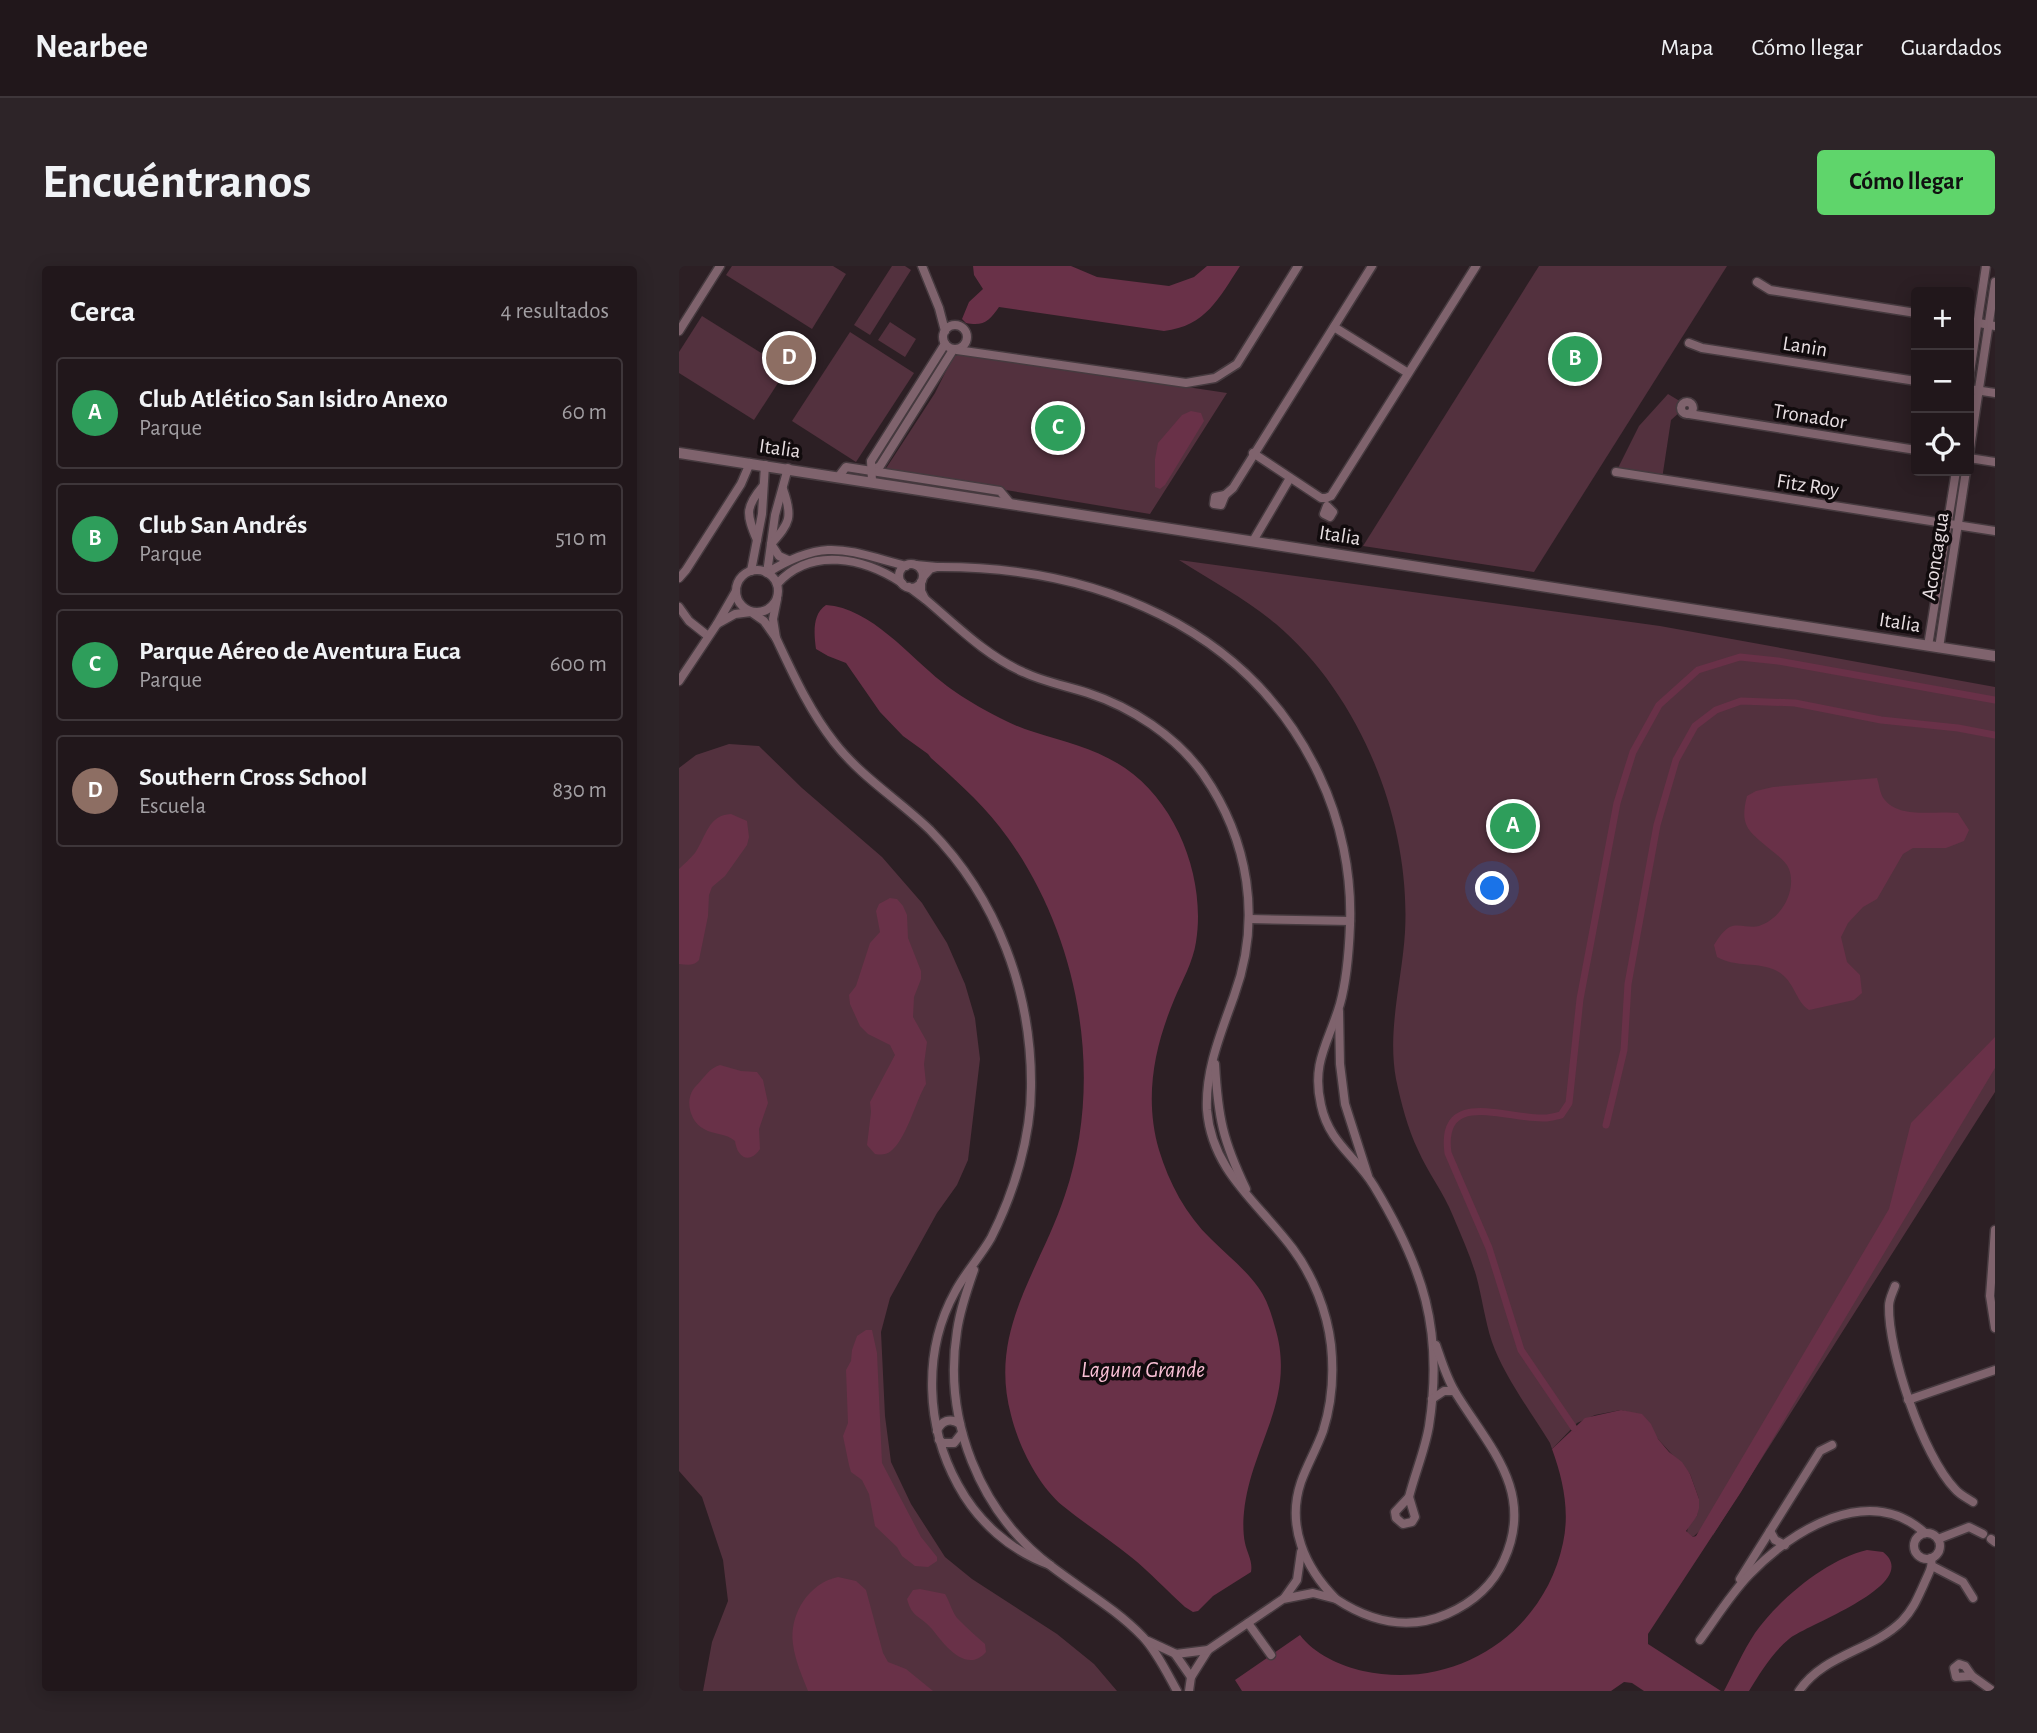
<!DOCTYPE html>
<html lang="es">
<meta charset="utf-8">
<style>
:root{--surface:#21171b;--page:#2d2428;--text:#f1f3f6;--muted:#a29fa3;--line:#3e363a;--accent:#5fd56b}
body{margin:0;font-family:"Alegreya Sans",sans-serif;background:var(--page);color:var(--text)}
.controls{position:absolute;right:21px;top:21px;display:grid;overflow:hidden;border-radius:7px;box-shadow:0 4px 18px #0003}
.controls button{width:63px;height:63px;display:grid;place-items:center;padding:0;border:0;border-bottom:2px solid var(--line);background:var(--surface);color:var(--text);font:35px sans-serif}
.you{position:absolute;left:814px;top:623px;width:24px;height:24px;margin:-18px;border:5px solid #fff;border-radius:50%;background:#1a73e8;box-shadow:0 0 0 10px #1a73e833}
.badge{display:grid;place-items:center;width:46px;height:46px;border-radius:50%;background:var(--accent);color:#fff;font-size:23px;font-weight:700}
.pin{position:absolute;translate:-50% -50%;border:4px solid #fff;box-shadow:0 2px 7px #0006}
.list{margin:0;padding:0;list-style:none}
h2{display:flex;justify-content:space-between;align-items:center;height:91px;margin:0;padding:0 28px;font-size:30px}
h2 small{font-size:23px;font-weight:400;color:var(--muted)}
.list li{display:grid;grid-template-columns:46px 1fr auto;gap:21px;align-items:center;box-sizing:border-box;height:112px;margin:0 14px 14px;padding:0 14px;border:2px solid var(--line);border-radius:7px}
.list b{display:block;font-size:26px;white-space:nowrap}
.list p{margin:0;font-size:23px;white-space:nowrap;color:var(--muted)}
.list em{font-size:23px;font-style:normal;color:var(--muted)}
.icon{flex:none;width:38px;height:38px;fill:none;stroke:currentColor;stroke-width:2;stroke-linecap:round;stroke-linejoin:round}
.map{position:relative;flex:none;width:1316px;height:1425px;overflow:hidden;border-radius:7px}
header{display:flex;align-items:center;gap:42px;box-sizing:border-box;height:98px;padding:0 35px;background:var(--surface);border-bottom:2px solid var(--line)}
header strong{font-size:33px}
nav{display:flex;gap:38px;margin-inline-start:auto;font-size:24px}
.intro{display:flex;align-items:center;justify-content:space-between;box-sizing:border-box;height:168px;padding:0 42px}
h1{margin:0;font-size:49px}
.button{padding:18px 32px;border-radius:7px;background:var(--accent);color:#111;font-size:24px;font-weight:700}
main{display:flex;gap:42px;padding:0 42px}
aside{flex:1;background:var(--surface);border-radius:7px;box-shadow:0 4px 18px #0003}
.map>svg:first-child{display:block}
.green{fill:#53313e}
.water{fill:#693148}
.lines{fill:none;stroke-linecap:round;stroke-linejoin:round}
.canal{stroke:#693148;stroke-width:7}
.minor-casing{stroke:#463a3f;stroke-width:11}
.tertiary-casing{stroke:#463a3f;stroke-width:13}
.minor{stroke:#7f636d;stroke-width:8}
.tertiary{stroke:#7f636d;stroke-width:10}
.labels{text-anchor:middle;stroke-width:7;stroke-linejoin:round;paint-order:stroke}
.street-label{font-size:21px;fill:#e8dfe2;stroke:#110b0d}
.water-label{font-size:23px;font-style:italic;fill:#f8bfd4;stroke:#110b0d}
</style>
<header>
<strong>Nearbee</strong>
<nav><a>Mapa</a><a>Cómo llegar</a><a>Guardados</a></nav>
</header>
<div class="intro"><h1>Encuéntranos</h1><a class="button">Cómo llegar</a></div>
<main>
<aside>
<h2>Cerca<small>4 resultados</small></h2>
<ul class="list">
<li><span class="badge" style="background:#2e9e5b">A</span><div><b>Club Atlético San Isidro Anexo</b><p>Parque</p></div><em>60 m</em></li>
<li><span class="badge" style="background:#2e9e5b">B</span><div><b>Club San Andrés</b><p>Parque</p></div><em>510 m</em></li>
<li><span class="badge" style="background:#2e9e5b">C</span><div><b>Parque Aéreo de Aventura Euca</b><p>Parque</p></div><em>600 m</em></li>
<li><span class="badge" style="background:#8d6e63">D</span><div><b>Southern Cross School</b><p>Escuela</p></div><em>830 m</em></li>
</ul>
</aside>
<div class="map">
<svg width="1316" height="1425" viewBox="0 0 1316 1425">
<rect width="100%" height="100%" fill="#2c1f24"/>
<g class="green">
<path d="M53 0H154L167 8 133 63 47 9Z"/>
<path d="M213 0H226L232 4 191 69 175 59Z"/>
<path d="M860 0H1048L855 306 684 280Z"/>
<path d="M23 50 108 103 75 154 0 107V86Z"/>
<path d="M211 56 237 73 226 91 199 74Z"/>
<path d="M171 66 235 107 177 196 113 155Z"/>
<path d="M282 87 548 127 471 248 206 204 256 127 274 91Z"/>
<path d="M989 128 1004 137 1002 145 992 154 983 213 937 206 960 160Z"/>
<path d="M500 294 981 360 1316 421V826L1034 1269 1033 1265 1027 1259 1014 1271 1008 1267 1009 1259 1018 1250 1020 1233 1011 1208 956 1148 942 1144 916 1149 898 1157 873 1183 871 1177C853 1148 824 1108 813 1076 806 1055 803 1031 797 1009 791 989 782 969 774 950 765 927 749 907 739 884 729 863 722 837 717 813 708 764 723 715 726 666 732 556 682 430 597 358 567 333 533 315 500 294Z"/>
<path d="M50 478 80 480 123 522 203 591 243 637 268 677 286 718 296 752 301 793 289 894 278 919 258 947 211 1032 202 1066 206 1150 212 1196 232 1238 266 1291 293 1313 378 1368 415 1398 438 1425H24L33 1376 49 1335 44 1294 23 1231 0 1205V502L17 489Z"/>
</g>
<g class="water">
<path d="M294 0H392L418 11 490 20 515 11 528 0H561C540 32 527 60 485 65L320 41C311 54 305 61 287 57L283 53 290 36 304 23 295 9Z"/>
<path d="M512 145 522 147 525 155 486 219 481 223 476 221V193L479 177 503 149Z"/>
<path d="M147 339C192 342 230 390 263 416 275 426 290 435 304 443 321 452 337 461 355 466 387 476 418 483 446 502 499 538 527 614 517 676 514 696 503 715 495 734 475 782 465 832 480 884 490 917 507 949 532 973 548 989 566 1003 579 1021 588 1033 592 1047 596 1061 618 1134 572 1178 565 1246 564 1255 564 1268 566 1277 568 1287 574 1295 572 1306L534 1330 519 1345 514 1346 506 1341C488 1325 471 1306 452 1291 430 1273 406 1258 384 1240 359 1219 340 1181 332 1149 309 1064 361 1005 386 929 426 812 400 671 329 572 307 541 280 517 252 492L249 488 224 470 201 446 167 397 149 390 137 383C135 368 133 348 147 339Z"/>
<path d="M1198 512C1200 518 1201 528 1205 533 1221 554 1258 544 1279 547L1290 564 1285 575 1267 582H1234L1224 588 1198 633 1184 641 1169 657 1162 671 1168 696 1181 709 1183 727 1175 734 1130 744C1116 735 1116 715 1098 705 1079 695 1057 702 1038 691L1035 679C1039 673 1042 667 1049 662 1058 656 1070 663 1080 660 1102 653 1118 625 1110 603 1107 595 1098 589 1092 584 1070 565 1060 561 1068 530L1077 525 1094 521Z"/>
<path d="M52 548 68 555 70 571 68 579 46 610 33 621 30 629 29 650 20 694C15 700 8 699 0 698V603C5 598 11 593 16 587 27 571 29 549 52 548Z"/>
<path d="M211 632 218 633 224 640 228 649 229 672 242 705V713L235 731 234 751 248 776 245 798 247 818C236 836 228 872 212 885 207 889 202 889 196 888L188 879 192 846 191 836 216 789 211 779 189 768 181 760 171 738 170 729 177 720 191 677 201 666 197 645 200 638Z"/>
<path d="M1316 771V802L1062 1226 969 1368V1378L1042 1425H965L953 1417 945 1416 932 1425H563L556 1414 621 1369C635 1388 662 1400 684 1405 776 1425 865 1368 884 1277 891 1245 884 1213 873 1183L906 1152 942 1144 963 1148 972 1158 979 1173 990 1186 1003 1196 1011 1208 1020 1233V1242L1018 1250 1007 1265 1014 1271 1017 1270 1210 943 1232 857Z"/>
<path d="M41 799 62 805 78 806 84 814 89 837 80 863 81 883C70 899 58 891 56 875 47 867 35 869 25 863 10 855 5 832 17 820 25 812 30 802 41 799Z"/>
<path d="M187 1064H193L198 1087 203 1197 242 1271 258 1291V1295L249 1301 236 1300 223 1290 218 1281 196 1260 190 1228 183 1214 172 1206 170 1199 164 1170 169 1157 167 1104 172 1095 173 1084 178 1070Z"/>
<path d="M1188 1284 1204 1286C1245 1318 1126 1359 1110 1373 1093 1387 1081 1407 1070 1425H1045C1055 1406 1064 1385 1076 1367 1099 1334 1148 1293 1188 1284Z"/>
<path d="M159 1311 177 1315 187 1324 204 1387 209 1396 227 1403 254 1425H129C123 1410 116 1394 114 1378 110 1348 130 1317 159 1311Z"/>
<path d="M241 1323 266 1328C271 1336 274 1349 280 1354 289 1363 297 1370 306 1378L307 1386C287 1409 264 1377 253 1363 242 1350 233 1352 228 1333L234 1324Z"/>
</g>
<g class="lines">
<g class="canal">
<path d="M927 859 945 784 949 718 978 559 997 494 1016 460 1037 444 1062 435 1116 437 1202 454 1279 462 1316 469"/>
<path d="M895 1162 842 1084 810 982 769 887C760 821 829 854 866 852 871 852 877 850 882 849L890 837 901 733 938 537 954 486 980 439 1019 404 1061 391 1099 395 1316 434"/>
</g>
<g class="minor-casing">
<g id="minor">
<path d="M243 0 260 42 266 65"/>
<path d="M1078 16 1091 24 1237 47"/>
<path d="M1290 55 1316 60"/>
<circle cx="276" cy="71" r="12"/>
<path d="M655 61 729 107"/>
<path d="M0 65 41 0"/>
<path d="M1010 77 1023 82 1237 115"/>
<path d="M278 84 507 117 536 112 558 98 619 0"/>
<path d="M1290 113 1307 0"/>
<path d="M1290 123 1316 127"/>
<circle cx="1008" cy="142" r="6"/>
<path d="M1010 148 1237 184"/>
<path d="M574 187 642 232H647"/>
<path d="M1290 189 1316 16"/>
<path d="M1290 192 1316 196"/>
<path d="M109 202 96 249 88 307C146 271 166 284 227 300"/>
<path d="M194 204 201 200 274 84"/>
<path d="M937 206 1316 265"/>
<path d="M160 210 167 201 321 225 331 237"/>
<path d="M193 215 192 195 266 78"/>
<path d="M104 223C114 251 111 257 92 278L100 290 109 294"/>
<path d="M546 229 554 222 693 0"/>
<path d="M546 229 542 239 535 238 536 231Z"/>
<path d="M647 232 652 230 797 0"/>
<path d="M648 240 654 246 651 251 645 248Z"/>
<path d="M78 274C67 248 66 241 84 220"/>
<path d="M574 275 611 212"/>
<circle cx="232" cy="310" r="12"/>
<path d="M237 299 258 301 251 303 244 311"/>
<path d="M258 301C415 300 570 360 640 509 662 555 673 608 671 659 670 685 668 713 661 738 650 776 632 796 642 839 650 877 677 890 695 920 744 1001 765 1064 750 1160 746 1184 736 1207 730 1231"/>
<circle cx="78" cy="325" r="21"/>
<path d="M72 305 83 248 86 199"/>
<path d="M0 312 7 304 62 218 71 197"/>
<path d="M98 318C132 280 185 292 223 317"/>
<path d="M230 321 246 333 242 325V316"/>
<path d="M57 325 38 358 56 348 72 346 85 355 97 372 94 353 98 333"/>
<path d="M246 333C277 359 306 389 344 406 365 416 388 420 409 427 452 441 497 470 524 508 570 574 583 654 555 730 542 767 526 804 528 844 533 906 580 937 614 983 634 1010 648 1045 652 1079 655 1108 653 1137 644 1165 638 1182 628 1199 622 1216 607 1260 626 1302 657 1333L634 1327 604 1333 529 1384 512 1411 510 1425"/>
<path d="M0 341 10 355 29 370"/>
<path d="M97 372C114 408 130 444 155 476 182 511 220 534 251 564 318 632 353 726 352 821 352 871 335 927 312 972 301 991 286 1007 276 1026 243 1086 247 1161 279 1219 299 1256 332 1285 371 1299"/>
<path d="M1249 380 1277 205"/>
<path d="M1260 382 1287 205"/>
<path d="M0 415 38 358"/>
<path d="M571 653 671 655"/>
<path d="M660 745 661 798 666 838 689 910"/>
<path d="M536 798C539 852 544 875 567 923"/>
<path d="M1316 964 1311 1030 1316 1062"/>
<path d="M295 1004C288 1024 281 1044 278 1065 264 1153 300 1246 372 1300 403 1324 436 1342 464 1371 478 1386 488 1407 498 1425"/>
<path d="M1216 1020C1214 1026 1210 1033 1210 1040 1209 1086 1244 1190 1276 1223 1281 1229 1288 1232 1294 1236"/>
<path d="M753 1133 765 1125H775"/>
<path d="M1229 1134 1316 1104"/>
<path d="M258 1165C262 1155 271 1151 281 1158"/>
<path d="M260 1174 264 1177H275L283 1167"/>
<path d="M730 1231 736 1251 733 1256 724 1258 717 1252 716 1246Z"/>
<path d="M1091 1265 1096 1274 1106 1279"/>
<circle cx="1248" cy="1280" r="13"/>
<path d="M1259 1273 1290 1261 1304 1268"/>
<path d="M1312 1273 1316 1276"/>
<path d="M1253 1300 1284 1316 1294 1332"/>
<path d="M1061 1313 1141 1185 1153 1179"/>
<path d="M606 1331 618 1314 622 1286"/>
<path d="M657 1333C692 1356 729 1365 768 1348 793 1337 814 1319 825 1294 856 1226 811 1182 778 1129 768 1114 763 1096 757 1079"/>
<path d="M569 1357 592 1389"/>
<path d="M1021 1374C1037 1352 1051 1329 1070 1309 1113 1264 1190 1216 1246 1267"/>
<path d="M469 1375 497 1388 529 1384"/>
<path d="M496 1388 512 1411"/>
<path d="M1280 1398 1286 1400 1293 1410 1277 1411 1275 1402Z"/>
<path d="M1293 1410 1314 1425"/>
<path d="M1120 1425C1145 1388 1193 1385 1223 1355 1234 1344 1239 1331 1245 1318 1249 1308 1254 1302 1252 1292"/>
</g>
</g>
<g class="tertiary-casing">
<path id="tertiary" d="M0 187 1316 390"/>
</g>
<use href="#minor" class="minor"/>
<use href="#tertiary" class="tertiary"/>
</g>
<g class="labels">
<g class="street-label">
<text transform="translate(1126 80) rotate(9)" y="7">Lanin</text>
<text transform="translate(1131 150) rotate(9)" y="7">Tronador</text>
<text transform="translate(101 182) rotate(8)" y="7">Italia</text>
<text transform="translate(1129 219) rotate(9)" y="7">Fitz Roy</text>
<text transform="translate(661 269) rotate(9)" y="7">Italia</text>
<text transform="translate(1256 290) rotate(-81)" y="7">Aconcagua</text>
<text transform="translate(1221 356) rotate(9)" y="7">Italia</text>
</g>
<g class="water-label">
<text x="464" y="1111">Laguna Grande</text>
</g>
</g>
</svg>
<div class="controls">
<button>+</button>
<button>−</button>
<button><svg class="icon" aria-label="locate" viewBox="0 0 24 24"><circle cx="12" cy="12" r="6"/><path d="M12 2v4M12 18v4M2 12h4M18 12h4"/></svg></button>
</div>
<div class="you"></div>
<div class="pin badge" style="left:834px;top:560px;background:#2e9e5b">A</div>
<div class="pin badge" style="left:896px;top:93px;background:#2e9e5b">B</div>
<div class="pin badge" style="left:379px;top:162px;background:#2e9e5b">C</div>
<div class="pin badge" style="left:110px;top:92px;background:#8d6e63">D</div>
</div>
</main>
